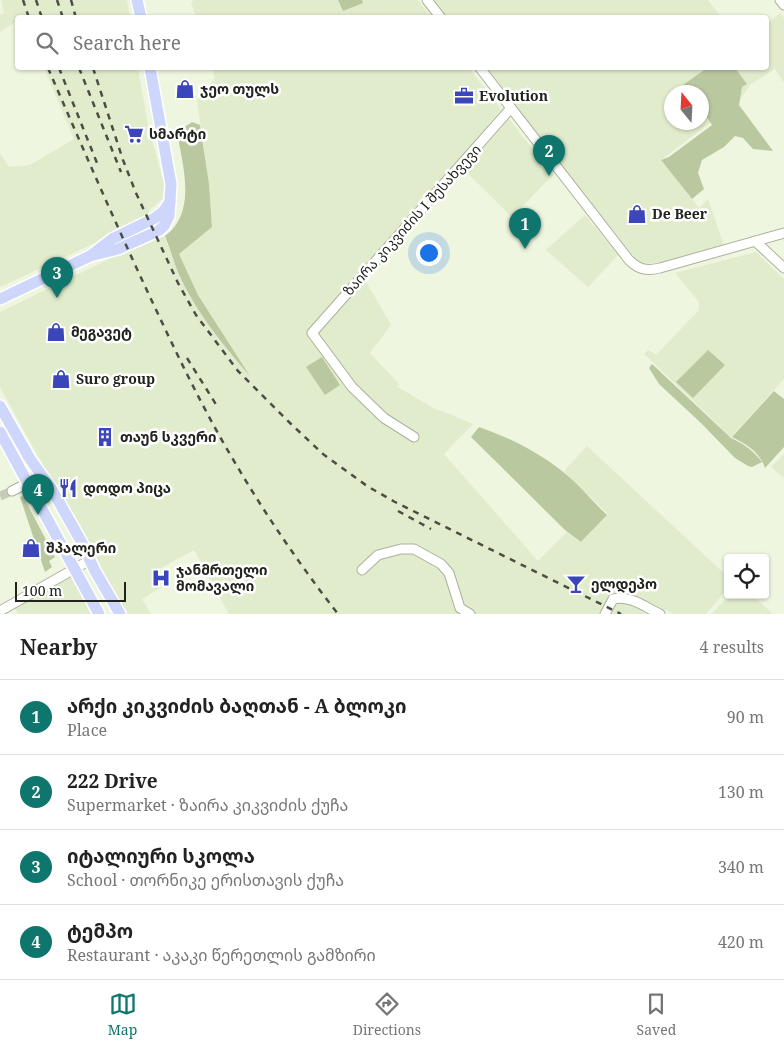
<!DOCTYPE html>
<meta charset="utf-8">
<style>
:root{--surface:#fff;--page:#f6f6f6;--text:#222;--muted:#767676;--line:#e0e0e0;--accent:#0f766e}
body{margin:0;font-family:"Noto Serif","Noto Sans Georgian",serif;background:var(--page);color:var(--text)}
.controls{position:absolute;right:15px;bottom:15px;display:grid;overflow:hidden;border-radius:5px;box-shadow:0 1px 4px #0004}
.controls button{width:45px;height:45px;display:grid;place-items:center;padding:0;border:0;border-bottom:1px solid var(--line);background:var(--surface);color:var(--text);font:25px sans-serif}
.compass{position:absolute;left:664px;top:85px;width:45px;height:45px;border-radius:50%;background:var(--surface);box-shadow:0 1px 4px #0004;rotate:342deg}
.scale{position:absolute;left:15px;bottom:12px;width:111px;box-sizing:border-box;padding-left:5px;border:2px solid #21241c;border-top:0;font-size:14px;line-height:18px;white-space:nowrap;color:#21241c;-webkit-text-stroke:4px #fff;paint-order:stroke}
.you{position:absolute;left:428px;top:252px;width:18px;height:18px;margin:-12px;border:4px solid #fff;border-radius:50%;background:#1a73e8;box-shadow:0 0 0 8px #1a73e833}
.badge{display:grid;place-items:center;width:32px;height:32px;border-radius:50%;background:var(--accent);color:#fff;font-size:16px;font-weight:700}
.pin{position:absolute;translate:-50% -41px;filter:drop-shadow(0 1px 2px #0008)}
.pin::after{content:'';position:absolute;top:26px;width:18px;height:15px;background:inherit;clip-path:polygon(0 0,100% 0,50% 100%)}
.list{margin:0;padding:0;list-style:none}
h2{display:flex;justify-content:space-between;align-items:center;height:65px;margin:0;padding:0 20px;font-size:21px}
h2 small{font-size:16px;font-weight:400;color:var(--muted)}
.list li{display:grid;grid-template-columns:32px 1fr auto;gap:15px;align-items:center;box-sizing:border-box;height:75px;padding:0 20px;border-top:1px solid var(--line)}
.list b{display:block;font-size:19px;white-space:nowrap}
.list p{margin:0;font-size:16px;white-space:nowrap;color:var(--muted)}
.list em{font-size:16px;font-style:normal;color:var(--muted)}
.icon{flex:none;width:28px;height:28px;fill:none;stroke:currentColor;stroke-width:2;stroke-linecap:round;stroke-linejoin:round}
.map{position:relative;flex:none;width:784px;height:614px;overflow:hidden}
.search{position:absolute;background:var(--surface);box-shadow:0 1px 4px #0004;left:15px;right:15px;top:15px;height:55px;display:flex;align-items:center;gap:12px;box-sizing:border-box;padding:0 18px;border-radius:5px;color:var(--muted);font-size:19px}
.sheet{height:365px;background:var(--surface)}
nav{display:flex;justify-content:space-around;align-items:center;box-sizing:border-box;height:70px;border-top:1px solid var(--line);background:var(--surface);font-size:14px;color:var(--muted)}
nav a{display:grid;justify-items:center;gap:2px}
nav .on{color:var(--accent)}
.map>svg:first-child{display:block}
.built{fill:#e1eccd;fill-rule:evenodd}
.green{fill:#bac8a0}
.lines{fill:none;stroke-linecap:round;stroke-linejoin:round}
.minor-tunnel{stroke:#c5ccb8;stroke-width:9;stroke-dasharray:9 4.5;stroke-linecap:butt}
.minor-casing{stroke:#aab29c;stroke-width:11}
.major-casing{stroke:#fff;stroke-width:14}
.minor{stroke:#fff;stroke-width:9}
.major{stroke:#ced7fb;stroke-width:11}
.rail{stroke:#4a4e43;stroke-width:2.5;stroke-dasharray:6 6;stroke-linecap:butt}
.labels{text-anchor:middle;stroke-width:5;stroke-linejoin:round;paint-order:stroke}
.poi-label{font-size:14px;font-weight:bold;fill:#21241c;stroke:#fff;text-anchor:start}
.street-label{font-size:14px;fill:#21241c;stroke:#fff}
</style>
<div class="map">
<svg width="784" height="614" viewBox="0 0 784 614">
<rect width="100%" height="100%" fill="#eef6df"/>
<g class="built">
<path d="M1 0H127L130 17 18 18 17 21 0 32V15L4 13Z"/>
<path d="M193 0H418L431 17H196L191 3Z"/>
<path d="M432 0H708L721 17H446Z"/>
<path d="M780 13 784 18V83L775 69 751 84 739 101 661 160 699 208 708 199 724 245 664 262 640 264 485 68H766L767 24ZM672 92H702V122H672Z"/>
<path d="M44 68H138L148 125 167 195 149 210V213L116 233 0 287V153L9 167 30 165 74 139Z"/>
<path d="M212 68H469L501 109 460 159 360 271 391 325 370 353 399 384 397 386 401 389 435 409 447 413 473 424 444 454 538 561 567 532 581 543 608 514 564 471 587 446 728 577V588L706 614H674L622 590 609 596 648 614H229L194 550 152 573 161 588 142 599 151 614H125L0 387V312L163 233 179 273 198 309 227 350 249 374 198 295 179 254 212 227 209 184 197 100 215 78Z"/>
<path d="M509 119 553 175 512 217 464 170Z"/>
<path d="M585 215 618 255 588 287 546 250Z"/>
<path d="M756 252 784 279V379L731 437 644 354 648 350 656 355 699 310V302L675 273Z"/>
<path d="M784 454V478L771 467Z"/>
<path d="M73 576 96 614H18L15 608Z"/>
<path d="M730 595H752L773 614H711Z"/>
</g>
<g class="green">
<path d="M338 0H362L363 3 343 11Z"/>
<path d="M707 68H735L747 84 742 87 739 105 773 151 753 149 743 138 735 136 724 147 702 160 698 173 704 189 692 199 661 160 669 157 712 125 702 110V92H688L683 85Z"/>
<path d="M192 122 200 125 209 184 212 227 179 254 198 295 250 376C223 345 195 311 178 272 173 260 170 248 165 236 198 211 182 164 177 131L180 130Z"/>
<path d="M708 350 725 365 693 398 676 382Z"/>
<path d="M322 357 340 385 325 395 306 367Z"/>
<path d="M652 364 731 438C744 444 754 451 762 462L752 467 748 466 735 458 701 423 659 384 649 368Z"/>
<path d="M774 391 784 399V447L765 468C760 452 746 444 732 437Z"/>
<path d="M479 427C510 438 536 451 562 471 578 483 592 501 607 515L581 542 565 530 471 437Z"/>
<path d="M23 496 55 557 49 561 52 567 45 572 20 497Z"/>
</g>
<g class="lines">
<path class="minor-tunnel" d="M0 496 12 491"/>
<g class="minor-casing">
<g id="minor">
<path d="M427 0 441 18"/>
<path d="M780 0 784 5"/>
<path d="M480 68 629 260C639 270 647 271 660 268L784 233"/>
<path d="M755 241 784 268"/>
<path d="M414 437 384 418 352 387 312 333 511 108"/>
<path d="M12 491 28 483"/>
<path d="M362 570 378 555 401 549H414L441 564 449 573 460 608 470 614"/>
<path d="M0 611 90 560"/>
<path d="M605 614 613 599C630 595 645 607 660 614"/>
</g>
</g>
<g class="major-casing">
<g id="major">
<path d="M137 0 141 18"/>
<path d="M90 256 118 249 158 231 164 226 169 216 171 184 150 68"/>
<path d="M0 299 90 256 112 239 155 218 163 212 170 202"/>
<path d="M0 406 30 459 51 488 81 541 95 571 120 614"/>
<path d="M0 432 99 614"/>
</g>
</g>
<use href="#minor" class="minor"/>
<use href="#major" class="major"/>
<g class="rail">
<path d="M23 0 29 18"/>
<path d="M36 0 42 18"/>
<path d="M57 0 63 18"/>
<path d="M71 0 76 18"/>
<path d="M48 68C84 151 120 234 159 316 182 365 206 414 234 461 265 514 300 565 338 614"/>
<path d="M59 68 97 163"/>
<path d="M79 68 121 172"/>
<path d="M93 68 123 160 136 193 178 283 196 315 238 371 290 423 323 454 367 486 395 502 621 614"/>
<path d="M187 358 217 406"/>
<path d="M398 511 431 529"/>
</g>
</g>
<defs>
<g id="shop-bare" transform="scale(1.5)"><path d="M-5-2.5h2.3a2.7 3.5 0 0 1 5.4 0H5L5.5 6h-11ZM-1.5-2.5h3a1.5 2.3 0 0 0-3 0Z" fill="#3a46b9" stroke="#fff" stroke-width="2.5" paint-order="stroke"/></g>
<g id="office-bare" transform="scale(1.5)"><path d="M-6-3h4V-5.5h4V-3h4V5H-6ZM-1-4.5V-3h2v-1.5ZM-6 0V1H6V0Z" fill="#3a46b9" stroke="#fff" stroke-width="2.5" paint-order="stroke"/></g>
<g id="supermarket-bare" transform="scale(1.5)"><path d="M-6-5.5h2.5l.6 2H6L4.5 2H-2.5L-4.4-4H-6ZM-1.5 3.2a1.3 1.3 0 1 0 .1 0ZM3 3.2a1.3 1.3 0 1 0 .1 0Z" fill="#3a46b9" stroke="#fff" stroke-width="2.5" paint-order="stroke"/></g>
<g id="building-bare" transform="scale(1.5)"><path d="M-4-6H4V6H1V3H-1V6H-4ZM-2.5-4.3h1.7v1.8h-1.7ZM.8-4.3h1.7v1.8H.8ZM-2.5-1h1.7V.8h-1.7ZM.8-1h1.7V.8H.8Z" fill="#3a46b9" stroke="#fff" stroke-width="2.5" paint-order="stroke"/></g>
<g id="restaurant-bare" transform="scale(1.5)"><path d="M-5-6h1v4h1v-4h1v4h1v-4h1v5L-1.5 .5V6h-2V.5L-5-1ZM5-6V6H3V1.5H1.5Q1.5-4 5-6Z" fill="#3a46b9" stroke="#fff" stroke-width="2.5" paint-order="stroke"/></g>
<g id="hospital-bare" transform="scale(1.5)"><path d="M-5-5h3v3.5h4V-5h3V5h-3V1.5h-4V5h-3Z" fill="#3a46b9" stroke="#fff" stroke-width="2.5" paint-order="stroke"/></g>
<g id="bar-bare" transform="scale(1.5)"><path d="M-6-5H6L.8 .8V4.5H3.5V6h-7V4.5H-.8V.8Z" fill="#3a46b9" stroke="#fff" stroke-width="2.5" paint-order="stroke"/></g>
</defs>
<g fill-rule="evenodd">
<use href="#shop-bare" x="185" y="89"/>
<use href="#office-bare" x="464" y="96"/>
<use href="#supermarket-bare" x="134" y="134"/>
<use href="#shop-bare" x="637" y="214"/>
<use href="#shop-bare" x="56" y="332"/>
<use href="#shop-bare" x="61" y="379"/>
<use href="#building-bare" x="105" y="437"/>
<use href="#restaurant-bare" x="68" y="488"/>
<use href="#shop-bare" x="31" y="548"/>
<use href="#hospital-bare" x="161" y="578"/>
<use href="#bar-bare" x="576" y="584"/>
</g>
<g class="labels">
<g class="poi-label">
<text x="200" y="94">ჯეო თულს</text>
<text x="479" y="101">Evolution</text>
<text x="149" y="139">სმარტი</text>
<text x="652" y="219">De Beer</text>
<text x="71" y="337">მეგავეტ</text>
<text x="76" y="384">Suro group</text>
<text x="120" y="442">თაუნ სკვერი</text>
<text x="83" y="493">დოდო პიცა</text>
<text x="46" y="553">შპალერი</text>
<text x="176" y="575">ჯანმრთელი<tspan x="176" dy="16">მომავალი</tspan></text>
<text x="591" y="589">ელდეპო</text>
</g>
<g class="street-label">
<text transform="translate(412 220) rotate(-48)" y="5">ზაირა კიკვიძის I შესახვევი</text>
</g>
</g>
</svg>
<div class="controls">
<button><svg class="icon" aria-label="locate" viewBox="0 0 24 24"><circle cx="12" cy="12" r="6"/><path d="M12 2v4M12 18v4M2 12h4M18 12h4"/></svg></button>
</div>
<svg class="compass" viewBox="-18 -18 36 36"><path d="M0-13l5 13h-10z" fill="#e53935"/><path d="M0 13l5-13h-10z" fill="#767676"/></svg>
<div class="scale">100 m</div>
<div class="you"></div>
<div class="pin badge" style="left:525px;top:249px">1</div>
<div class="pin badge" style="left:549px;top:176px">2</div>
<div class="pin badge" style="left:57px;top:298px">3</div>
<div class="pin badge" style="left:38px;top:515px">4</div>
<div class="search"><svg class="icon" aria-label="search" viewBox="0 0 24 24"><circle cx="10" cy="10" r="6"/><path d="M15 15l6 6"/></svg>Search here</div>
</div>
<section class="sheet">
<h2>Nearby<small>4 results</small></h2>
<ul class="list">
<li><span class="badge">1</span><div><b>არქი კიკვიძის ბაღთან - A ბლოკი</b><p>Place</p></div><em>90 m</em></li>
<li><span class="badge">2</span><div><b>222 Drive</b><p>Supermarket · ზაირა კიკვიძის ქუჩა</p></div><em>130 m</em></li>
<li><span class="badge">3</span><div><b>იტალიური სკოლა</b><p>School · თორნიკე ერისთავის ქუჩა</p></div><em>340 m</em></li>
<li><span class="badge">4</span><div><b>ტემპო</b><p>Restaurant · აკაკი წერეთლის გამზირი</p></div><em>420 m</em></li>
</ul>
</section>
<nav>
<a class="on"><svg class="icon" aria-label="map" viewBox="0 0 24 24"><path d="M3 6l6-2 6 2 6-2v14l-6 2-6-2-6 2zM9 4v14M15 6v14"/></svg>Map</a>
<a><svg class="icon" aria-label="directions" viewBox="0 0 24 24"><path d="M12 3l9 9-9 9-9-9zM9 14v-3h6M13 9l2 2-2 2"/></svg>Directions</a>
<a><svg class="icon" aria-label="saved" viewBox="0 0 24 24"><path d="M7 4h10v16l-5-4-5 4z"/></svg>Saved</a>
</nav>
